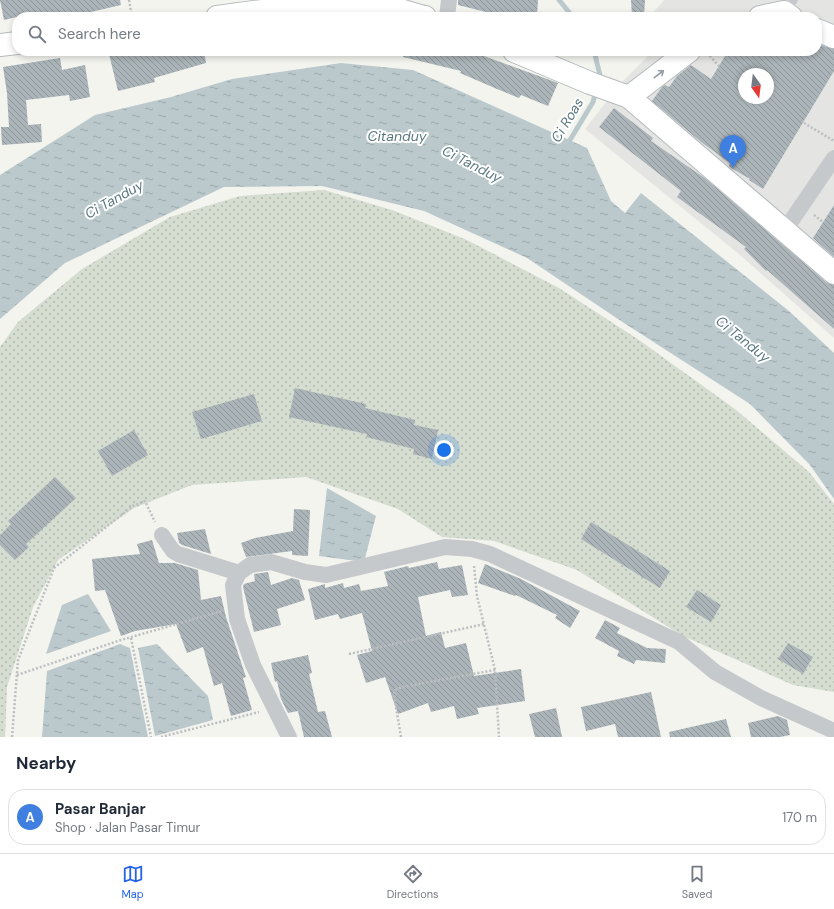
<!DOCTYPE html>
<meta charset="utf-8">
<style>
:root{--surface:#fff;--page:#f2f2f3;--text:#1f2937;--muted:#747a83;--line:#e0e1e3;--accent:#2563eb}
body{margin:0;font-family:"DM Sans",sans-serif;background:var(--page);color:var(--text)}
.compass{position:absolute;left:738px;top:68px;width:36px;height:36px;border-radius:50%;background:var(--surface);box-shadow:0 2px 6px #0003;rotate:166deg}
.you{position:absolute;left:444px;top:450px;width:14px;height:14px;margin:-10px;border:3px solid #fff;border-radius:50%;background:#1a73e8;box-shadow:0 0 0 6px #1a73e833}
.badge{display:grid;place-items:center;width:26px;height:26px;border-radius:50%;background:var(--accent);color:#fff;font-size:13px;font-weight:700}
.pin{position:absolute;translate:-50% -33px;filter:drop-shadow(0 1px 2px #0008)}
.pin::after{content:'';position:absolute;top:21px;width:14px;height:12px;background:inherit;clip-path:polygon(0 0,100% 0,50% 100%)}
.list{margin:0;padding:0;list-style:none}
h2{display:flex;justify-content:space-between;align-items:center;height:52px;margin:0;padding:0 16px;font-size:17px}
h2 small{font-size:13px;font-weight:400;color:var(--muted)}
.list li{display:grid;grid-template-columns:26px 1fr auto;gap:12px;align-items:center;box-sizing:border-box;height:56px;margin:0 8px 8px;padding:0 8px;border:1px solid var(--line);border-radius:16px}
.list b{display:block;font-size:15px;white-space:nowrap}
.list p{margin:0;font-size:13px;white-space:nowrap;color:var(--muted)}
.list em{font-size:13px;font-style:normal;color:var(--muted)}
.icon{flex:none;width:22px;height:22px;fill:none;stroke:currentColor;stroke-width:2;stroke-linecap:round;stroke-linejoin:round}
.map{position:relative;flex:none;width:834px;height:737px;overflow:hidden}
.search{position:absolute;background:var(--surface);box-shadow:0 2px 6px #0003;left:12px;right:12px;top:12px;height:44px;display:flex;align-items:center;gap:10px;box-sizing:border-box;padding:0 14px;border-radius:16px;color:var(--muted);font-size:15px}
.sheet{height:116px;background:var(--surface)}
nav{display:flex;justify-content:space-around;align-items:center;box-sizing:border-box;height:56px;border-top:1px solid var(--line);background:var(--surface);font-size:11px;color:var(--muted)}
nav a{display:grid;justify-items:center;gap:2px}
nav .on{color:var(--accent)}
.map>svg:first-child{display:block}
.built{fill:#e4e5e3;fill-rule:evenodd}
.grass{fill:url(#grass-dots)}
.water{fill:url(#water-ripples)}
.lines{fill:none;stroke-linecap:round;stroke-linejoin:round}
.stream{stroke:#bbc9cd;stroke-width:5}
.building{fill:url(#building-back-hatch);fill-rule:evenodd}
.secondary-casing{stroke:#b5bbbf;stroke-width:24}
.path{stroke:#bcbfc1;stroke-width:2.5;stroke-dasharray:2 2;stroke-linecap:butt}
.lane{stroke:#c6c9cc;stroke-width:8}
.street{stroke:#c6c9cc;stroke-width:16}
.secondary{stroke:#fff;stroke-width:22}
.oneway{stroke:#909ea8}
.labels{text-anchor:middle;stroke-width:4;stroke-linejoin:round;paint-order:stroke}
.water-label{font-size:14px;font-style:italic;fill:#5b7981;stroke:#fff}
</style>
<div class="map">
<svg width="834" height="737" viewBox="0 0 834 737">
<defs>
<pattern id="grass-dots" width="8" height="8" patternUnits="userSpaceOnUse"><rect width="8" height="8" fill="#d5dcd0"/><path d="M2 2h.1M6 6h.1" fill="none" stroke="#b0b7ae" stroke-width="1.8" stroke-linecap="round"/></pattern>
<pattern id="water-ripples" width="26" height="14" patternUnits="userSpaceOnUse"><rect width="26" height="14" fill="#bbc9cd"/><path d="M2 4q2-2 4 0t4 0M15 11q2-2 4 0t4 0" fill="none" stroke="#9ba8ac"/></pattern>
<pattern id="building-back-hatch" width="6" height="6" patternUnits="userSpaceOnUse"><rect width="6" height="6" fill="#abb4b8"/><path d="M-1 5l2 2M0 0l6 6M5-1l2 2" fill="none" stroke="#8f979b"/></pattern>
</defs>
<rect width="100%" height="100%" fill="#f4f4ef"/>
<path class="built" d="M664 0H834V338L740 255 585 129 622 82 653 51H817V17H651V15ZM744 74H768V98H744Z"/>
<path class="grass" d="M324 190 392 210 467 240 559 288 639 340 735 409 809 472 834 504V692L793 685 683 636 577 570 494 541 442 537 398 509 306 477 192 485 134 508 58 560 33 607 7 687 5 737H0V347L18 322 82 269 170 217 240 196Z"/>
<g class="water">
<path d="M341 63 413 70 587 148 611 201 625 213 641 193 789 311 834 353V499L810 465 750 404 624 323 527 258 424 211 322 186 224 187 65 263 0 319V175L95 115 171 97 232 79Z"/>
<path d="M327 488 376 516 364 562 319 556Z"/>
<path d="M88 594 111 631 46 654 62 605Z"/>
<path d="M120 644 130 648 148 737H42L47 671Z"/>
<path d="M157 644 208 696 213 720 155 736 138 648Z"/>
</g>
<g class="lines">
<g class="stream">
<path d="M559 0 573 17"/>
<path d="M594 51 600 75 598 81"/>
<path d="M567 145 593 102 596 91"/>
</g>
</g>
<g class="building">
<path d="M0 0H120L121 5 78 15 77 12 53 17H17L4 20Z"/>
<path d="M458 0H538L537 17H490V13L458 5Z"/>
<path d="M631 0H645L644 17H632Z"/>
<path d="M817 44 834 49V71L763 189 749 180 750 179 731 168 729 166 730 163 701 142 652 101 662 87 665 85 669 87 677 76 691 65 711 79 728 51H817ZM744 74H768V98H744Z"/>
<path d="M123 51H204L206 63 154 78 155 82 118 91 109 54Z"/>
<path d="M403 51H470L558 83 548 106 521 95 519 98 497 89 460 73 461 71 403 57Z"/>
<path d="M60 58 62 70 85 65 90 97 70 101 69 95 26 100 28 125 41 124 42 142 2 145 1 127H9L7 93 3 67Z"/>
<path d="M614 108 653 138 651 141 706 179 826 282 834 285V329L767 270 766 271 744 249 746 247 677 197 681 191 599 127Z"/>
<path d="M834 205V257L813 238Z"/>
<path d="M295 388 366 404 365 408 415 420 414 425 438 430 432 459 413 454 414 449 366 437 367 434 289 417Z"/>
<path d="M254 394 262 421 201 439 192 412Z"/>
<path d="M134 430 148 455 112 476 98 451Z"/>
<path d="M55 477 76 498 26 544 29 547 15 560 0 545V535L11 524 8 521Z"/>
<path d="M294 509 310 510 308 556 292 555V551L246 557 241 543 255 538 293 531Z"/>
<path d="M591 522 670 571 660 588 581 539Z"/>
<path d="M205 529 211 554 182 545 179 543 177 533Z"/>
<path d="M152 540 159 563H175L198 570 201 600 221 596 226 617 246 677 243 678 252 710 231 716 222 683 214 686 203 647 187 653 176 624 135 631 121 636 105 590 95 591 92 559 140 554 137 544Z"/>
<path d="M437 562 439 569 462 565 468 595 452 597 450 590 418 597 426 636 441 632 445 648 466 643 474 676 521 669 525 701 477 708 479 714 457 719 454 706 431 712 428 703 398 714 385 677 366 683 357 655 372 651 362 613 340 619 338 614 315 620 308 589 325 584V588L343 583 344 588 359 584 361 591 388 586 384 572 408 566 409 568Z"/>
<path d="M485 564 521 579 580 611 570 628 555 618 557 615 516 595 515 596 478 583Z"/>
<path d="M268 572 271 585 292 578 299 580 305 600 277 609 281 625 254 632 243 587 244 584 255 581 254 574Z"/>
<path d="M697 590 721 605 711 622 686 607Z"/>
<path d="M605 620 620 628 617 633 647 648 666 649 665 663 636 660 634 664 617 656 619 651 595 638Z"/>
<path d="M788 643 813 657 803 674 778 659Z"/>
<path d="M308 655 312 673 309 674 318 712 325 711 332 737H304L298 711 288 713 281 699 277 681 275 682 271 663Z"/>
<path d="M651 692 661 737H618L615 724 586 731 581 707Z"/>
<path d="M556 708 562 737H535L529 714Z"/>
<path d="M778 716 787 720 790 735 780 737H751L748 723Z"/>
<path d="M726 719 731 737H670L669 732Z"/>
</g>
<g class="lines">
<g class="secondary-casing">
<g id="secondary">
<path d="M217 17C273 9 330 1 387 7 399 9 412 14 425 17"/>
<path d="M760 17 784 12 791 17"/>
<path d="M817 30 834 37"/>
<path d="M0 45 17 43"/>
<path d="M514 51 590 83 629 97 834 273"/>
<path d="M629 97 689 51"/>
</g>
</g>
<g class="path">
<path d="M129 0 132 17"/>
<path d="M707 53 719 66"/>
<path d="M804 123 834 141"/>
<path d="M814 215 823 222"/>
<path d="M474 566 477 596 495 670 499 737"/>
<path d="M131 638 151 737"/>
<path d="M349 654 484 624"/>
<path d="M17 675 121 640 222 611"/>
<path d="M12 737 18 660 54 568 133 506 145 501 155 522"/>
<path d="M161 737 259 712"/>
<path d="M401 737 394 695 395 690 402 687 495 670"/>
</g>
<path class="lane" d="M784 11 794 0"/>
<g class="street">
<path d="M447 17 449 0"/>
<path d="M785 230 834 158"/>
<path d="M162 535 173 551 178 554 239 573"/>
<path d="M289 737 253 665 237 619 233 585 239 573 250 565 271 562 305 572 326 575 445 547 472 549 490 554 679 642 715 672 761 698 834 731"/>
</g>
<use href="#secondary" class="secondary"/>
</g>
<defs><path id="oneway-shaft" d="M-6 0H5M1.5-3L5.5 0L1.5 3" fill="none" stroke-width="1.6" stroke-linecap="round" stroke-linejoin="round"/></defs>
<use class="oneway" href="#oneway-shaft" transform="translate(659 74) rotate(-37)"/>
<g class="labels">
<g class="water-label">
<text transform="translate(567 120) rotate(-59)" y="5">Ci Roas</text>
<text x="397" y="141">Citanduy</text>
<text transform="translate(472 164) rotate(27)" y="5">Ci Tanduy</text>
<text transform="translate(114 199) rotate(-29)" y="5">Ci Tanduy</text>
<text transform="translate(743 339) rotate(39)" y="5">Ci Tanduy</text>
</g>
</g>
</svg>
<svg class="compass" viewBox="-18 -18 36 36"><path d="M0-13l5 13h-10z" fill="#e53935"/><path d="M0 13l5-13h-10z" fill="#747a83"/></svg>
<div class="you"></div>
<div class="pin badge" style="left:733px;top:168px;background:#3f7fe0">A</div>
<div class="search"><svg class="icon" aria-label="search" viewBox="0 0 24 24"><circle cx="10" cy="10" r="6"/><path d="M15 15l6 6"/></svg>Search here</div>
</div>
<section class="sheet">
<h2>Nearby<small></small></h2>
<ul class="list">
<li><span class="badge" style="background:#3f7fe0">A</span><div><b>Pasar Banjar</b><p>Shop · Jalan Pasar Timur</p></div><em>170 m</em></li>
</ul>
</section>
<nav>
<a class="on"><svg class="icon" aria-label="map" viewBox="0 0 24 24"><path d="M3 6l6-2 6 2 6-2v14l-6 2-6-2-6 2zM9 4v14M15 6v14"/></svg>Map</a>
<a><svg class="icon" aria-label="directions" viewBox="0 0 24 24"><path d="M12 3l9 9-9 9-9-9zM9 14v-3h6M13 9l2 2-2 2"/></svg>Directions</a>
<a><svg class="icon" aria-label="saved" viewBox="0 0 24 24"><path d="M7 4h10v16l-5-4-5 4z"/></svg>Saved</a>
</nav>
